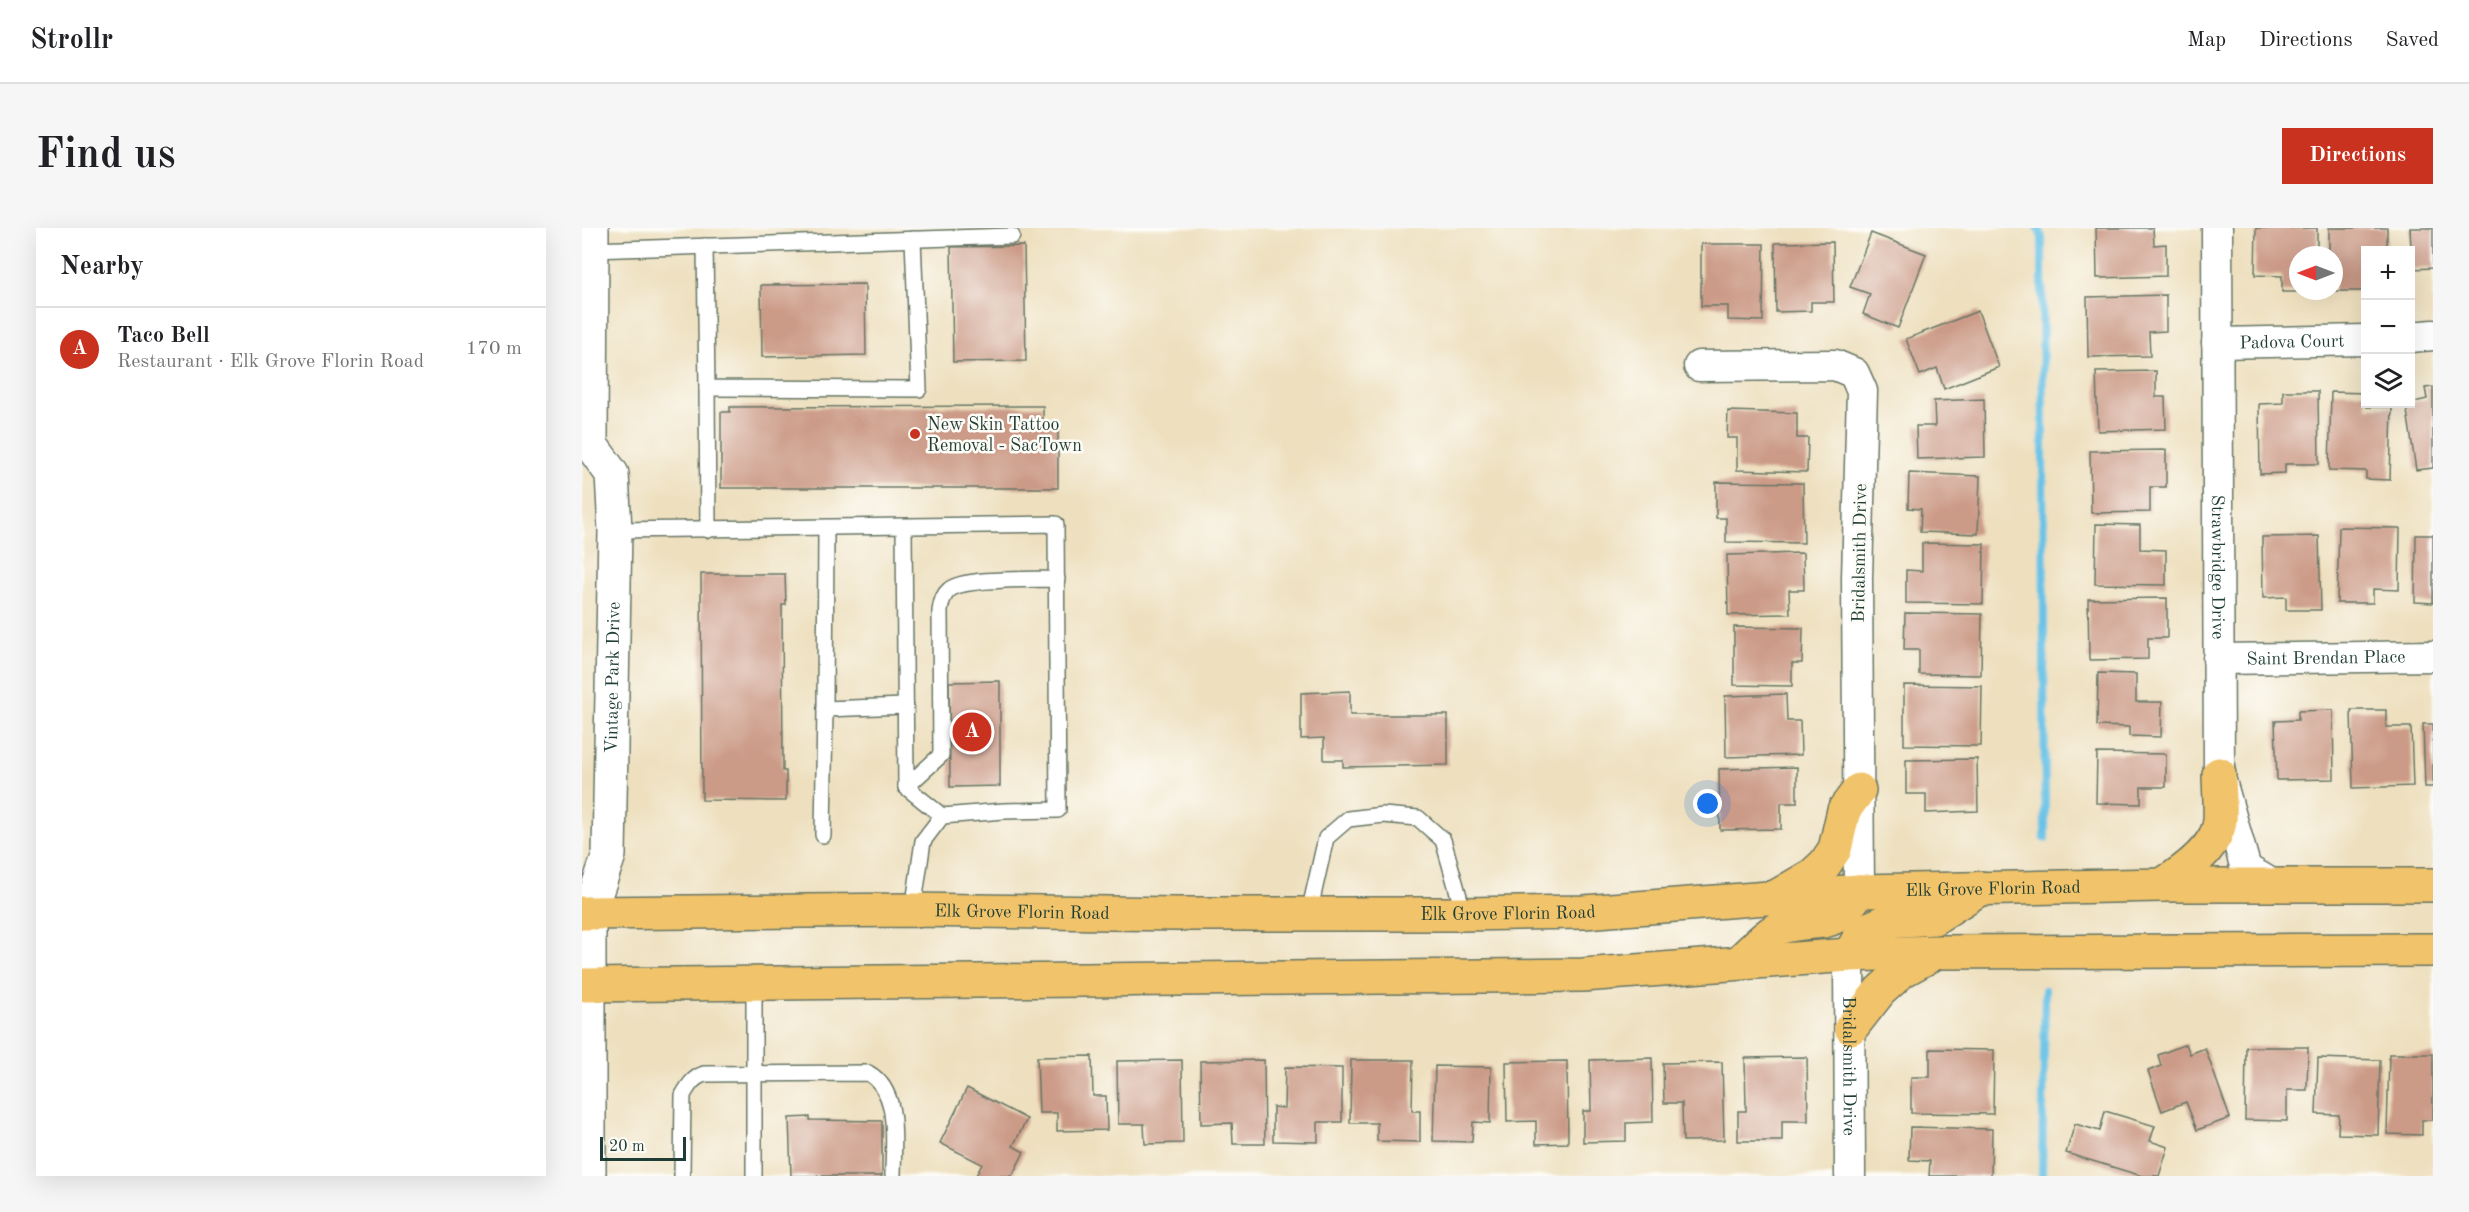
<!DOCTYPE html>
<meta charset="utf-8">
<style>
:root{--surface:#fff;--page:#f6f6f6;--text:#202124;--muted:#757577;--line:#e0e0e0;--accent:#c8321e}
body{margin:0;font-family:"Old Standard TT",serif;background:var(--page);color:var(--text)}
.controls{position:absolute;right:18px;top:18px;display:grid;overflow:hidden;border-radius:0px;box-shadow:0 6px 24px #0002}
.controls button{width:54px;height:54px;display:grid;place-items:center;padding:0;border:0;border-bottom:2px solid var(--line);background:var(--surface);color:var(--text);font:30px sans-serif}
.compass{position:absolute;left:1707px;top:18px;width:54px;height:54px;border-radius:50%;background:var(--surface);box-shadow:0 6px 24px #0002;rotate:270deg}
.scale{position:absolute;left:18px;bottom:15px;width:86px;box-sizing:border-box;padding-left:6px;border:3px solid #1f3d34;border-top:0;font-size:16px;line-height:21px;white-space:nowrap;color:#1f3d34;-webkit-text-stroke:4px #fdfcf7;paint-order:stroke}
.you{position:absolute;left:1126px;top:576px;width:21px;height:21px;margin:-15px;border:4px solid #fff;border-radius:50%;background:#1a73e8;box-shadow:0 0 0 9px #1a73e833}
.badge{display:grid;place-items:center;width:39px;height:39px;border-radius:50%;background:var(--accent);color:#fff;font-size:20px;font-weight:700}
.pin{position:absolute;translate:-50% -50%;border:3px solid #fff;box-shadow:0 2px 6px #0006}
.list{margin:0;padding:0;list-style:none}
h2{display:flex;justify-content:space-between;align-items:center;height:78px;margin:0;padding:0 24px;font-size:26px}
h2 small{font-size:20px;font-weight:400;color:var(--muted)}
.list li{display:grid;grid-template-columns:39px 1fr auto;gap:18px;align-items:center;box-sizing:border-box;height:84px;padding:0 24px;border-top:2px solid var(--line)}
.list b{display:block;font-size:22px;white-space:nowrap}
.list p{margin:0;font-size:20px;white-space:nowrap;color:var(--muted)}
.list em{font-size:20px;font-style:normal;color:var(--muted)}
.icon{flex:none;width:33px;height:33px;fill:none;stroke:currentColor;stroke-width:2;stroke-linecap:round;stroke-linejoin:round}
.map{position:relative;flex:none;width:1851px;height:948px;overflow:hidden;border-radius:0px}
header{display:flex;align-items:center;gap:36px;box-sizing:border-box;height:84px;padding:0 30px;background:var(--surface);border-bottom:2px solid var(--line)}
header strong{font-size:28px}
nav{display:flex;gap:33px;margin-inline-start:auto;font-size:21px}
.intro{display:flex;align-items:center;justify-content:space-between;box-sizing:border-box;height:144px;padding:0 36px}
h1{margin:0;font-size:42px}
.button{padding:15px 27px;border-radius:0px;background:var(--accent);color:#fff;font-size:21px;font-weight:700}
main{display:flex;gap:36px;padding:0 36px}
aside{flex:1;background:var(--surface);border-radius:0px;box-shadow:0 6px 24px #0002}
.map>svg:first-child{display:block}
.lines{fill:none;stroke-linecap:round;stroke-linejoin:round}
.stream{stroke:#69c3e7;stroke-width:8}
.building{fill:#cc9b88}
.service-casing{stroke:#677665;stroke-width:18}
.minor-casing{stroke:#677665;stroke-width:33}
.tertiary-casing{stroke:#677665;stroke-width:36}
.primary-casing{stroke:#677665;stroke-width:36}
.service{stroke:#fff;stroke-width:15}
.minor{stroke:#fff;stroke-width:30}
.tertiary{stroke:#fff;stroke-width:33}
.primary{stroke:#f1c36a;stroke-width:33}
.poi-dot{fill:#c8321e;stroke:#fdfcf7;stroke-width:2}
.labels{text-anchor:middle;stroke-width:5;stroke-linejoin:round;paint-order:stroke}
.street-label{font-size:18px;fill:#1f3d34;stroke:#fdfcf7}
.poi-label{font-size:18px;fill:#1f3d34;stroke:#fdfcf7;text-anchor:start}
</style>
<header>
<strong>Strollr</strong>
<nav><a>Map</a><a>Directions</a><a>Saved</a></nav>
</header>
<div class="intro"><h1>Find us</h1><a class="button">Directions</a></div>
<main>
<aside>
<h2>Nearby<small></small></h2>
<ul class="list">
<li><span class="badge">A</span><div><b>Taco Bell</b><p>Restaurant · Elk Grove Florin Road</p></div><em>170 m</em></li>
</ul>
</aside>
<div class="map">
<svg width="1851" height="948" viewBox="0 0 1851 948">
<rect width="100%" height="100%" fill="#fdfcf7"/>
<filter id="ink" filterUnits="userSpaceOnUse"><feTurbulence type="fractalNoise" baseFrequency=".0167" numOctaves="2"/><feDisplacementMap in="SourceGraphic" scale="12" xChannelSelector="R" yChannelSelector="G"/><feConvolveMatrix kernelMatrix="1 2 1 2 8 2 1 2 1" color-interpolation-filters="sRGB"/></filter>
<filter id="wash" filterUnits="userSpaceOnUse"><feTurbulence type="fractalNoise" baseFrequency=".008" numOctaves="4" result="noise"/><feDisplacementMap in="SourceGraphic" scale="24" xChannelSelector="R" yChannelSelector="G"/><feGaussianBlur stdDeviation="1.35" result="paint"/><feColorMatrix in="noise" values="0 0 0 0 0 0 0 0 0 0 0 0 0 0 0 0 0 1.4 0 .05"/><feComposite in="paint" operator="in"/></filter>
<g filter="url(#wash)">
<rect width="100%" height="100%" fill="#eee0bf"/>
<g class="lines">
<g class="stream">
<path d="M1456 0 1460 9 1463 610"/>
<path d="M1460 948 1463 762"/>
</g>
</g>
<g id="blocks">
<g class="building">
<path d="M1514 0H1571L1572 17 1584 16V48L1515 50Z"/>
<path d="M1674 0H1735V27H1716V64H1700V48L1673 47Z"/>
<path d="M1747 0H1805V22H1784L1782 63H1752V27H1747Z"/>
<path d="M1828 0H1851V40L1830 41Z"/>
<path d="M1289 5 1344 26 1316 100 1281 86 1288 66 1268 59Z"/>
<path d="M1251 14 1252 74H1229V83L1194 84 1193 15Z"/>
<path d="M1119 16H1182L1181 93 1146 92V78H1119Z"/>
<path d="M442 18 444 133 371 134 369 19Z"/>
<path d="M283 56 284 127 180 129 179 57Z"/>
<path d="M1584 67V103L1567 104 1568 128 1506 129 1505 69Z"/>
<path d="M1396 83 1417 139 1362 161 1355 140 1338 147 1324 111Z"/>
<path d="M1574 143V169H1583L1584 201 1516 203 1514 144Z"/>
<path d="M1851 159V240L1834 242 1824 176 1845 171 1843 160Z"/>
<path d="M1701 163H1736L1737 236H1703V245L1678 246 1677 176 1701 175Z"/>
<path d="M1749 164 1784 165V179H1810L1808 252 1784 251V243L1747 242Z"/>
<path d="M1402 171 1403 229 1335 231 1334 198H1353L1352 173Z"/>
<path d="M461 178V194H476V260H139V184H148V179Z"/>
<path d="M1146 183 1215 185V210H1226L1225 244 1155 242V210H1145Z"/>
<path d="M1584 222V259H1568V284L1509 285 1508 223Z"/>
<path d="M1327 245 1398 248 1396 306 1338 304 1339 281 1326 280Z"/>
<path d="M1134 254 1221 255 1222 315 1144 314V290H1134Z"/>
<path d="M1514 296 1558 297V321L1584 322V357L1513 356Z"/>
<path d="M1757 299 1818 300 1817 362 1791 361V375H1755Z"/>
<path d="M1834 307H1851V375L1833 374Z"/>
<path d="M1737 308 1739 382H1704V369L1681 370 1680 309Z"/>
<path d="M1340 315 1402 316 1401 376 1324 375V342L1340 343Z"/>
<path d="M1221 325 1222 362H1207L1208 386 1146 387 1145 327Z"/>
<path d="M119 346H203L204 377H200L201 543H204V573L120 572Z"/>
<path d="M1585 370V410H1566V431L1507 432 1506 371Z"/>
<path d="M1323 385 1400 386 1399 447 1337 446V422H1322Z"/>
<path d="M1152 399 1221 400 1220 435H1210V458L1152 457Z"/>
<path d="M1516 445 1554 446V474H1580L1579 509 1547 508V499L1515 498Z"/>
<path d="M418 453V558L368 559 367 454Z"/>
<path d="M1322 457 1400 458 1399 518 1322 517Z"/>
<path d="M768 463V487H866V537L761 539V532H742V510L719 511V465Z"/>
<path d="M1204 466 1205 493H1218L1219 527 1144 529 1143 468Z"/>
<path d="M1751 482 1752 551 1695 552 1693 493 1716 492V483Z"/>
<path d="M1769 482H1804V499H1829L1831 558 1771 560Z"/>
<path d="M1841 496H1851V559H1843Z"/>
<path d="M1515 525 1584 526V559H1559V576L1514 575Z"/>
<path d="M1395 531 1396 583 1344 585V566H1324V532Z"/>
<path d="M1215 539V575H1199V601L1138 602 1137 541Z"/>
<path d="M1604 816 1608 826 1623 820 1648 890 1615 902 1604 874 1580 883 1566 843 1579 838 1576 827Z"/>
<path d="M1664 819H1726L1725 862H1705V893L1663 892Z"/>
<path d="M1348 821 1412 822 1411 886 1329 885V849H1348Z"/>
<path d="M1807 826H1851V892H1840V907L1805 906Z"/>
<path d="M510 828 511 868H524L525 902 475 903V885H457L455 829Z"/>
<path d="M1225 829 1226 893H1200V913H1156V883H1164L1163 830Z"/>
<path d="M1070 830 1071 894 1044 895V913L1001 914V883H1009L1008 832Z"/>
<path d="M1736 830 1798 832 1796 907 1756 906 1757 887 1734 886Z"/>
<path d="M600 832 601 915 563 916 562 896H536L535 833Z"/>
<path d="M682 832 683 916H651L650 895 619 896 618 833Z"/>
<path d="M769 832H831L830 883H838V914L795 913V895H768Z"/>
<path d="M985 833 986 915 954 916V893L925 894 924 834Z"/>
<path d="M1140 834 1142 912 1101 913 1100 875H1082L1081 835Z"/>
<path d="M853 838 909 839 908 895 891 894 890 914 851 913Z"/>
<path d="M703 839 760 840V894H736V914L691 913V879L702 880Z"/>
<path d="M385 860 445 891 431 918 442 924 430 948H394L400 936 358 915Z"/>
<path d="M1523 883 1573 898 1568 913 1586 919 1577 948H1560L1484 925 1493 896 1518 903Z"/>
<path d="M228 889V892L300 893V948H209L207 890Z"/>
<path d="M1328 899 1410 901 1409 948H1347L1348 933 1327 932Z"/>
</g>
</g>
</g>
<g filter="url(#ink)">
<use href="#blocks" fill-opacity="0" stroke="#677665" stroke-width="1.5"/>
<g class="lines">
<g class="service-casing">
<g id="service">
<path d="M123 18 125 160 337 161 331 11"/>
<path d="M10 22 430 8"/>
<path d="M125 160 126 302"/>
<path d="M322 299 324 559 360 588"/>
<path d="M244 300 243 481 323 478"/>
<path d="M33 302 474 296 476 582 422 583 360 588 341 613 331 682"/>
<path d="M324 559 359 527 358 383C359 375 361 367 367 362 381 349 453 352 475 351"/>
<path d="M241 607 243 481"/>
<path d="M727 685 744 610 766 591 801 587 836 590 861 612 882 686"/>
<path d="M100 948 101 867C107 857 111 850 122 846L286 845C319 863 311 915 311 948"/>
<path d="M172 948V757"/>
</g>
</g>
<g class="minor-casing">
<g id="minor">
<path id="s1" d="M1635 0 1637 546 1664 641 1693 658"/>
<path d="M1828 109 1851 107"/>
<path id="s2" d="M1635 115 1784 112"/>
<path d="M1117 138 1253 137 1272 145 1280 163 1275 350 1277 663"/>
<path id="s3" d="M1636 431 1851 428"/>
<path id="s4" d="M1267 727 1268 948"/>
</g>
</g>
<g class="tertiary-casing">
<g id="tertiary">
<path id="s5" d="M7 948V685L27 627 33 302 30 246 9 217 10 0"/>
</g>
</g>
<g class="primary-casing">
<g id="primary">
<path d="M1580 657C1601 644 1635 620 1638 593 1639 578 1637 561 1637 546"/>
<path d="M1197 667 1231 647 1243 636 1253 621 1262 582 1277 562"/>
<path id="s6" d="M0 685 331 682 594 686H882L1002 684 1277 663 1580 657H1851"/>
<path d="M1267 727 1282 703 1305 693 1352 690 1399 660"/>
<path d="M1156 735C1166 726 1188 702 1200 699 1240 687 1249 706 1277 663"/>
<path d="M0 757 1001 747 1267 727 1355 724 1851 722"/>
<path d="M1269 800 1298 763 1320 743 1351 726"/>
</g>
</g>
<use href="#service" class="service"/>
<use href="#minor" class="minor"/>
<use href="#tertiary" class="tertiary"/>
<use href="#primary" class="primary"/>
</g>
</g>
<circle class="poi-dot" cx="333" cy="206" r="6"/>
<g class="labels">
<g class="street-label">
<text dy="6" stroke="none"><textPath href="#s2" startOffset="75">Padova Court</textPath></text>
<text transform="translate(1277 325) rotate(-89)" y="6">Bridalsmith Drive</text>
<text dy="6" stroke="none"><textPath href="#s1" startOffset="339">Strawbridge Drive</textPath></text>
<text dy="6" stroke="none"><textPath href="#s3" startOffset="108">Saint Brendan Place</textPath></text>
<text dy="6" stroke="none"><textPath href="#s5" startOffset="502">Vintage Park Drive</textPath></text>
<text dy="6" stroke="none"><textPath href="#s6" startOffset="1412">Elk Grove Florin Road</textPath></text>
<text dy="6" stroke="none"><textPath href="#s6" startOffset="440">Elk Grove Florin Road</textPath></text>
<text dy="6" stroke="none"><textPath href="#s6" startOffset="926">Elk Grove Florin Road</textPath></text>
<text dy="6" stroke="none"><textPath href="#s4" startOffset="111">Bridalsmith Drive</textPath></text>
</g>
<g class="poi-label">
<text x="345" y="202">New Skin Tattoo<tspan x="345" dy="21">Removal - SacTown</tspan></text>
</g>
</g>
</svg>
<div class="controls">
<button>+</button>
<button>−</button>
<button><svg class="icon" aria-label="layers" viewBox="0 0 24 24"><path d="M12 4l9 5-9 5-9-5zM3 14l9 5 9-5"/></svg></button>
</div>
<svg class="compass" viewBox="-18 -18 36 36"><path d="M0-13l5 13h-10z" fill="#e53935"/><path d="M0 13l5-13h-10z" fill="#757577"/></svg>
<div class="scale">20 m</div>
<div class="you"></div>
<div class="pin badge" style="left:390px;top:504px">A</div>
</div>
</main>
